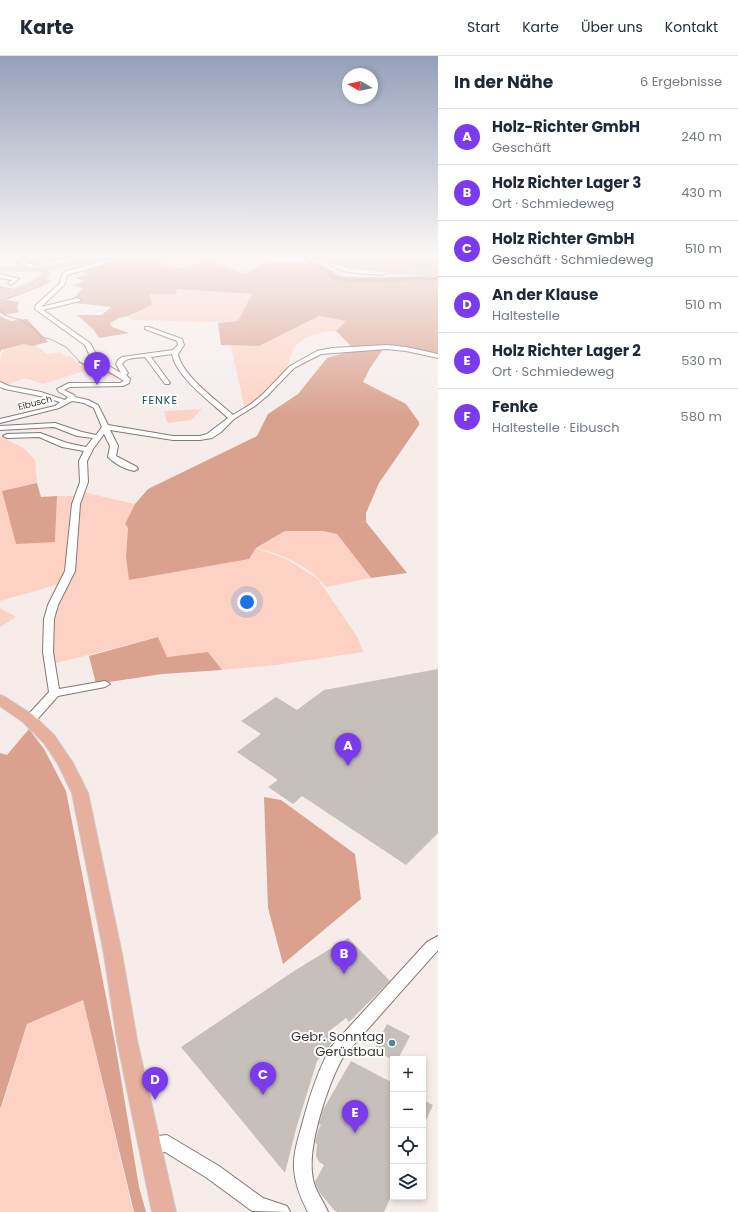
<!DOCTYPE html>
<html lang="de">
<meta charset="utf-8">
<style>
:root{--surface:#fff;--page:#f6f6f7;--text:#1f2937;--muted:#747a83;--line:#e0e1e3;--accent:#7c3aed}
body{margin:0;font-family:Poppins,sans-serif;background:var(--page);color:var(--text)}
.controls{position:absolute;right:12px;bottom:12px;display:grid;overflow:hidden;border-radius:0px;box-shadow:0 2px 6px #0003}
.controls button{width:36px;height:36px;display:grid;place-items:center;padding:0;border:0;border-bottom:1px solid var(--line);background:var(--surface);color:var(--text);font:20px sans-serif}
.compass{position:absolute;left:342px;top:12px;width:36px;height:36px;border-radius:50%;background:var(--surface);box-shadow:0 2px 6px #0003;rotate:279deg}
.you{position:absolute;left:247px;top:546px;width:14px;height:14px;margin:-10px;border:3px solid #fff;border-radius:50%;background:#1a73e8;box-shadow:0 0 0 6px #1a73e833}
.badge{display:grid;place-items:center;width:26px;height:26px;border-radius:50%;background:var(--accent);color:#fff;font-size:13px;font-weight:700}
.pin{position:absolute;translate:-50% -33px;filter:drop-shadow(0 1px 2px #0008)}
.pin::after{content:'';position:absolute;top:21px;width:14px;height:12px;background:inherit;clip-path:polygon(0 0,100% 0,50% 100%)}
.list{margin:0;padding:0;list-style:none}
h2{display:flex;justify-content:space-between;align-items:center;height:52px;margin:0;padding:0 16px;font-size:17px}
h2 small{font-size:13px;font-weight:400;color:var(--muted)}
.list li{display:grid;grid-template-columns:26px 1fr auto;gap:12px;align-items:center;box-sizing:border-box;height:56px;padding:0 16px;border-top:1px solid var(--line)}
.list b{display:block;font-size:15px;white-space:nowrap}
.list p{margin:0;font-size:13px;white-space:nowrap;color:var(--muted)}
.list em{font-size:13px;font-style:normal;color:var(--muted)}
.icon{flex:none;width:22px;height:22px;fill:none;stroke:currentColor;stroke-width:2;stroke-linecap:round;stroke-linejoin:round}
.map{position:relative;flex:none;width:438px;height:1156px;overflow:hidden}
header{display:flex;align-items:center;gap:24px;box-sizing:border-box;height:56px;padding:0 20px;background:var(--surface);border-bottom:1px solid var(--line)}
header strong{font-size:19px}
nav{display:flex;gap:22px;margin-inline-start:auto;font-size:14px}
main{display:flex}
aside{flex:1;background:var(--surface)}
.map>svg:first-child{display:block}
.green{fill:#fdd2c4}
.forest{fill:#daa18f}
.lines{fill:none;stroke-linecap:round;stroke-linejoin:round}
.stream-far1{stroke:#ba8372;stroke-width:1}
.stream{stroke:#ba8372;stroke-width:1.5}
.river{fill:#ba8372;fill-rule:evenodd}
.building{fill:#c7bfbc}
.minor-casing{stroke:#817977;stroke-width:2}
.major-casing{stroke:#cccbca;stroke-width:2}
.minor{fill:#fff;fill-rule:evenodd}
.major{fill:#e6af9e;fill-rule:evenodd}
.poi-dot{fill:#498a9c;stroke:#fff;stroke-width:1.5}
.labels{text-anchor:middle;stroke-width:4;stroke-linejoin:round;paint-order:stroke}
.far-street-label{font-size:9px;fill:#3a3735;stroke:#fff}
.far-quarter-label{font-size:11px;letter-spacing:1px;fill:#144b59;stroke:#fff}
.near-poi-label{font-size:13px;fill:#3a3735;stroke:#fff;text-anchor:end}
</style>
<header>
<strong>Karte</strong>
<nav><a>Start</a><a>Karte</a><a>Über uns</a><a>Kontakt</a></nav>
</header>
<main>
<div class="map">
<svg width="438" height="1156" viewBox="0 0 438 1156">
<rect width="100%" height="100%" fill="#f6edeb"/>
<g class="green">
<path d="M167 200H259L267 206 244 218 210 205 183 212 168 211 161 207Z"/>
<path d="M176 233 253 238 238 265C203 268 168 264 133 264L128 260 133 257 150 238H175Z"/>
<path d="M319 260 346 265 336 275C318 276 298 280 291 299 289 304 288 312 285 316 275 332 259 343 245 354L231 290H259Z"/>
<path d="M24 288 35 289 47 298 61 296 67 301 70 300 80 309 83 308 91 313 43 328 25 322 5 330 0 327V303L3 294Z"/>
<path d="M94 305 116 316 120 324C110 321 94 317 90 306Z"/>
<path d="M202 353 191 364 167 367 164 355Z"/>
<path d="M0 381 24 392 35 404 37 427 2 435 55 486 57 440H76L69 507 63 527 0 545Z"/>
<path d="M83 436 135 448 125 468 128 472 126 500 249 503 256 492 286 503 318 523 358 582 363 596 277 609 222 614 208 596 167 601 158 581 53 608 49 573 53 554 71 521 78 449Z"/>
<path d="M285 475H322L337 478 371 522 326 531C310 510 282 498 257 492Z"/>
<path d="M0 552 16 561 0 571Z"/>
<path d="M83 944 133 1156H0V1051H2L27 968Z"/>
</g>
<g class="forest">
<path d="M22 200H78L34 209 20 205 25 203Z"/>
<path d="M126 200H167L161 207 168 211 183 212 210 205 244 218 267 206 319 207 342 221 438 222V300L407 292H353L336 275 346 265 319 260 259 290 221 289 218 267 238 265 252 238 177 233 176 238H150L152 249 128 260 119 262 110 267 112 271 129 277 99 282 93 273 77 259H102L111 251 66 246 76 240 82 232 73 229 84 225 75 222 87 218 82 216 98 211 92 207Z"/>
<path d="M317 200H438V218L363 209Z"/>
<path d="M43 223 52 224 43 230 6 244 19 246 17 251 19 256 4 259 0 257V230L18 234Z"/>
<path d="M0 260 11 265 27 263 48 286 32 290 24 288 1 294 0 297Z"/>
<path d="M384 292 370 312 363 326 406 348 419 366V369L379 427 366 457V466L407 517 371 522 337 478 322 475H285L256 492 249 503 129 524 126 500 128 472 125 468 135 448 148 433 257 380 268 358 298 338 327 302 354 294Z"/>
<path d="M37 427 41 441 57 440 55 486 16 488 2 435Z"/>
<path d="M158 581 167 601 208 596 222 614 162 618 96 628 89 600Z"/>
<path d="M29 673 44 693 66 735 115 987 139 1131 146 1156H134L83 944 27 968 1 1051H0V697L7 699Z"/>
<path d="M264 741 281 744 355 798 361 843 283 908 268 852Z"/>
</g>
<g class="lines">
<g class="stream-far1">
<path d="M7 200 17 207 24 208"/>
<path d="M38 207 42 208 40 210 44 211"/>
<path d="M32 209 48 203 72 200"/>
<path d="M31 231 42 226 50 217 48 216"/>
<path d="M0 255 4 257V259L24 265V267L35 273 41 281 50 283 66 291 81 307"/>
</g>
<path class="stream" d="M79 306 85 309 94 310 118 321"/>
<path class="river" d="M300 200H306L313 208 328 213 335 220 362 222 438 220V224L362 226 333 224 324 215 309 210Z"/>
</g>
<g class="building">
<path d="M438 613V777L406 809 302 740 293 748 268 731 278 724 237 696 261 678 241 665 276 641 297 654 324 634Z"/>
<path d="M348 882 390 925 349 966 346 962 328 976 334 983 324 998 317 1005 296 1073 285 1117 181 991 294 915Z"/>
<path d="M387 968 410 980 398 1003H391L374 994Z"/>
<path d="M351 1005 393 1027V1136L384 1156H337L334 1154 320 1137 315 1126 324 1109 319 1106 316 1100 317 1088 315 1087 318 1074 321 1069 319 1068 323 1054Z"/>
<path d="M423 1044 433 1049 423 1071Z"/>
</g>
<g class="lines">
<g class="minor-casing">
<g id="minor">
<path d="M116 200H121L118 204 67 219 64 229 41 251 78 242 81 244 80 245 43 254 90 287 100 305 121 317 116 308 118 304 122 301 173 294 178 289 177 285 145 273V271H149L182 283 184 289 178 298C182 320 217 344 233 359L251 348 263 338 290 310 317 295 332 292 387 289 406 291 438 298V302L406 295 387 293 321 298 294 312 267 340 255 350 234 363 221 376 212 382 200 384H173L110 374 118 390 116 400 137 411 138 413 134 415C125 413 115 408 108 401L110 390 104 378 93 393 87 405 88 426 80 448 75 515 58 549 54 563 53 596 59 633 105 625 110 628 105 631 58 640 34 667H26L24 664 26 661 49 636 43 596 44 563 48 549 65 515 72 448 80 426 79 405 84 395 62 391 39 381 7 382 3 380 7 378 40 377 67 387 86 391 93 382 77 380 54 371 0 374V370L55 367 82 376 96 379 102 371 94 352 84 347 72 345 59 352 0 367V363L55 350 60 346 40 340 5 333 0 331V326L9 330 41 336 65 344 68 341 59 336 57 333 69 327H120L124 325 96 307 89 298 85 289 35 253 36 249 60 227 62 218 66 215 114 202ZM172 298C176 321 211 346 228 362L207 378 200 380H173L108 369 98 349 88 344 75 341 74 339 64 334 70 331 123 330 129 327 130 323 126 319 128 317 122 308C126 301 137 302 145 301L165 328H169L170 327 151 301Z"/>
<path d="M19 204 42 211 43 214 38 215 37 213 17 206Z"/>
<path d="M332 204H336L335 207 348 213 383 215 386 217 383 219 347 216 330 209Z"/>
<path d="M0 218 19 223 11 229 8 227 12 224 0 222Z"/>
<path d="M438 880V894L343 1001C328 1028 306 1092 313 1123 315 1135 323 1144 328 1156H308C301 1143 295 1128 294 1113 293 1096 299 1080 303 1065 310 1039 318 1014 331 991L427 886Z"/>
<path d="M167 1079 219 1110 263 1142 287 1150 290 1156 252 1155 207 1122 165 1096 149 1097 143 1095 141 1089 143 1083 149 1081Z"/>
</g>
</g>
<g class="major-casing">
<g id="major">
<path d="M110 200H123L120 202 48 214C48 229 12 239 0 242V238C15 233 30 229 42 218V215H0V211H45Z"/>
<path d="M311 200H320L359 209 438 216V220C411 218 330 215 311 200Z"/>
<path d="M0 639 5 641 33 659 54 679 73 707 88 737 122 898 137 984 176 1156H152L117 984 104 898 72 737 58 708 44 687 23 666 0 650Z"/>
</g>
</g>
<use href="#minor" class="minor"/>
<use href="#major" class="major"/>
</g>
<linearGradient id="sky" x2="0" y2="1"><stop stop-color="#95a0b9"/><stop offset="0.55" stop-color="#fbf7f6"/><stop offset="1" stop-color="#fbf7f6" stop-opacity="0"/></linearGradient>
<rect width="438" height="362" fill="url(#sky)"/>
<circle class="poi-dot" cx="392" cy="987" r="4"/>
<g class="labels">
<g class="far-street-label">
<text transform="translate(35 347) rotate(-14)" y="3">Eibusch</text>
</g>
<g class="far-quarter-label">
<text x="160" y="348">FENKE</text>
</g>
<g class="near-poi-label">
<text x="384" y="985">Gebr. Sonntag<tspan x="384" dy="15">Gerüstbau</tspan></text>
</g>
</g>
</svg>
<div class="controls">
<button>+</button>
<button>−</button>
<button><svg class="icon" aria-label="locate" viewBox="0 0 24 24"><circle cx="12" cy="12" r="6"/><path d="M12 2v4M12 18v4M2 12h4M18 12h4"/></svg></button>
<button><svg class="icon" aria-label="layers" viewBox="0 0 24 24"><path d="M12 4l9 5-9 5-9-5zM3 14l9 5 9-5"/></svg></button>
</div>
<svg class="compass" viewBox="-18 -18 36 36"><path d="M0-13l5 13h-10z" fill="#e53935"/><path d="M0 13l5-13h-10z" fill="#747a83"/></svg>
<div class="you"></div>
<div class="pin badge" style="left:348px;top:710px">A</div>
<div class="pin badge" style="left:344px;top:918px">B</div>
<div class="pin badge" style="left:263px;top:1039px">C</div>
<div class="pin badge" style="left:155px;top:1044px">D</div>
<div class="pin badge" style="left:355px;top:1077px">E</div>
<div class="pin badge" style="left:97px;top:329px">F</div>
</div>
<aside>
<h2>In der Nähe<small>6 Ergebnisse</small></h2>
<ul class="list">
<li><span class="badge">A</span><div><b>Holz-Richter GmbH</b><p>Geschäft</p></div><em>240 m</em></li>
<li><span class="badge">B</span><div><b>Holz Richter Lager 3</b><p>Ort · Schmiedeweg</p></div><em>430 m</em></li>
<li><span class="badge">C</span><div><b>Holz Richter GmbH</b><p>Geschäft · Schmiedeweg</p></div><em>510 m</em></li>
<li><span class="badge">D</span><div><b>An der Klause</b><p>Haltestelle</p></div><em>510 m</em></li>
<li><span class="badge">E</span><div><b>Holz Richter Lager 2</b><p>Ort · Schmiedeweg</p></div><em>530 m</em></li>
<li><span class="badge">F</span><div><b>Fenke</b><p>Haltestelle · Eibusch</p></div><em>580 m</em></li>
</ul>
</aside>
</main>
